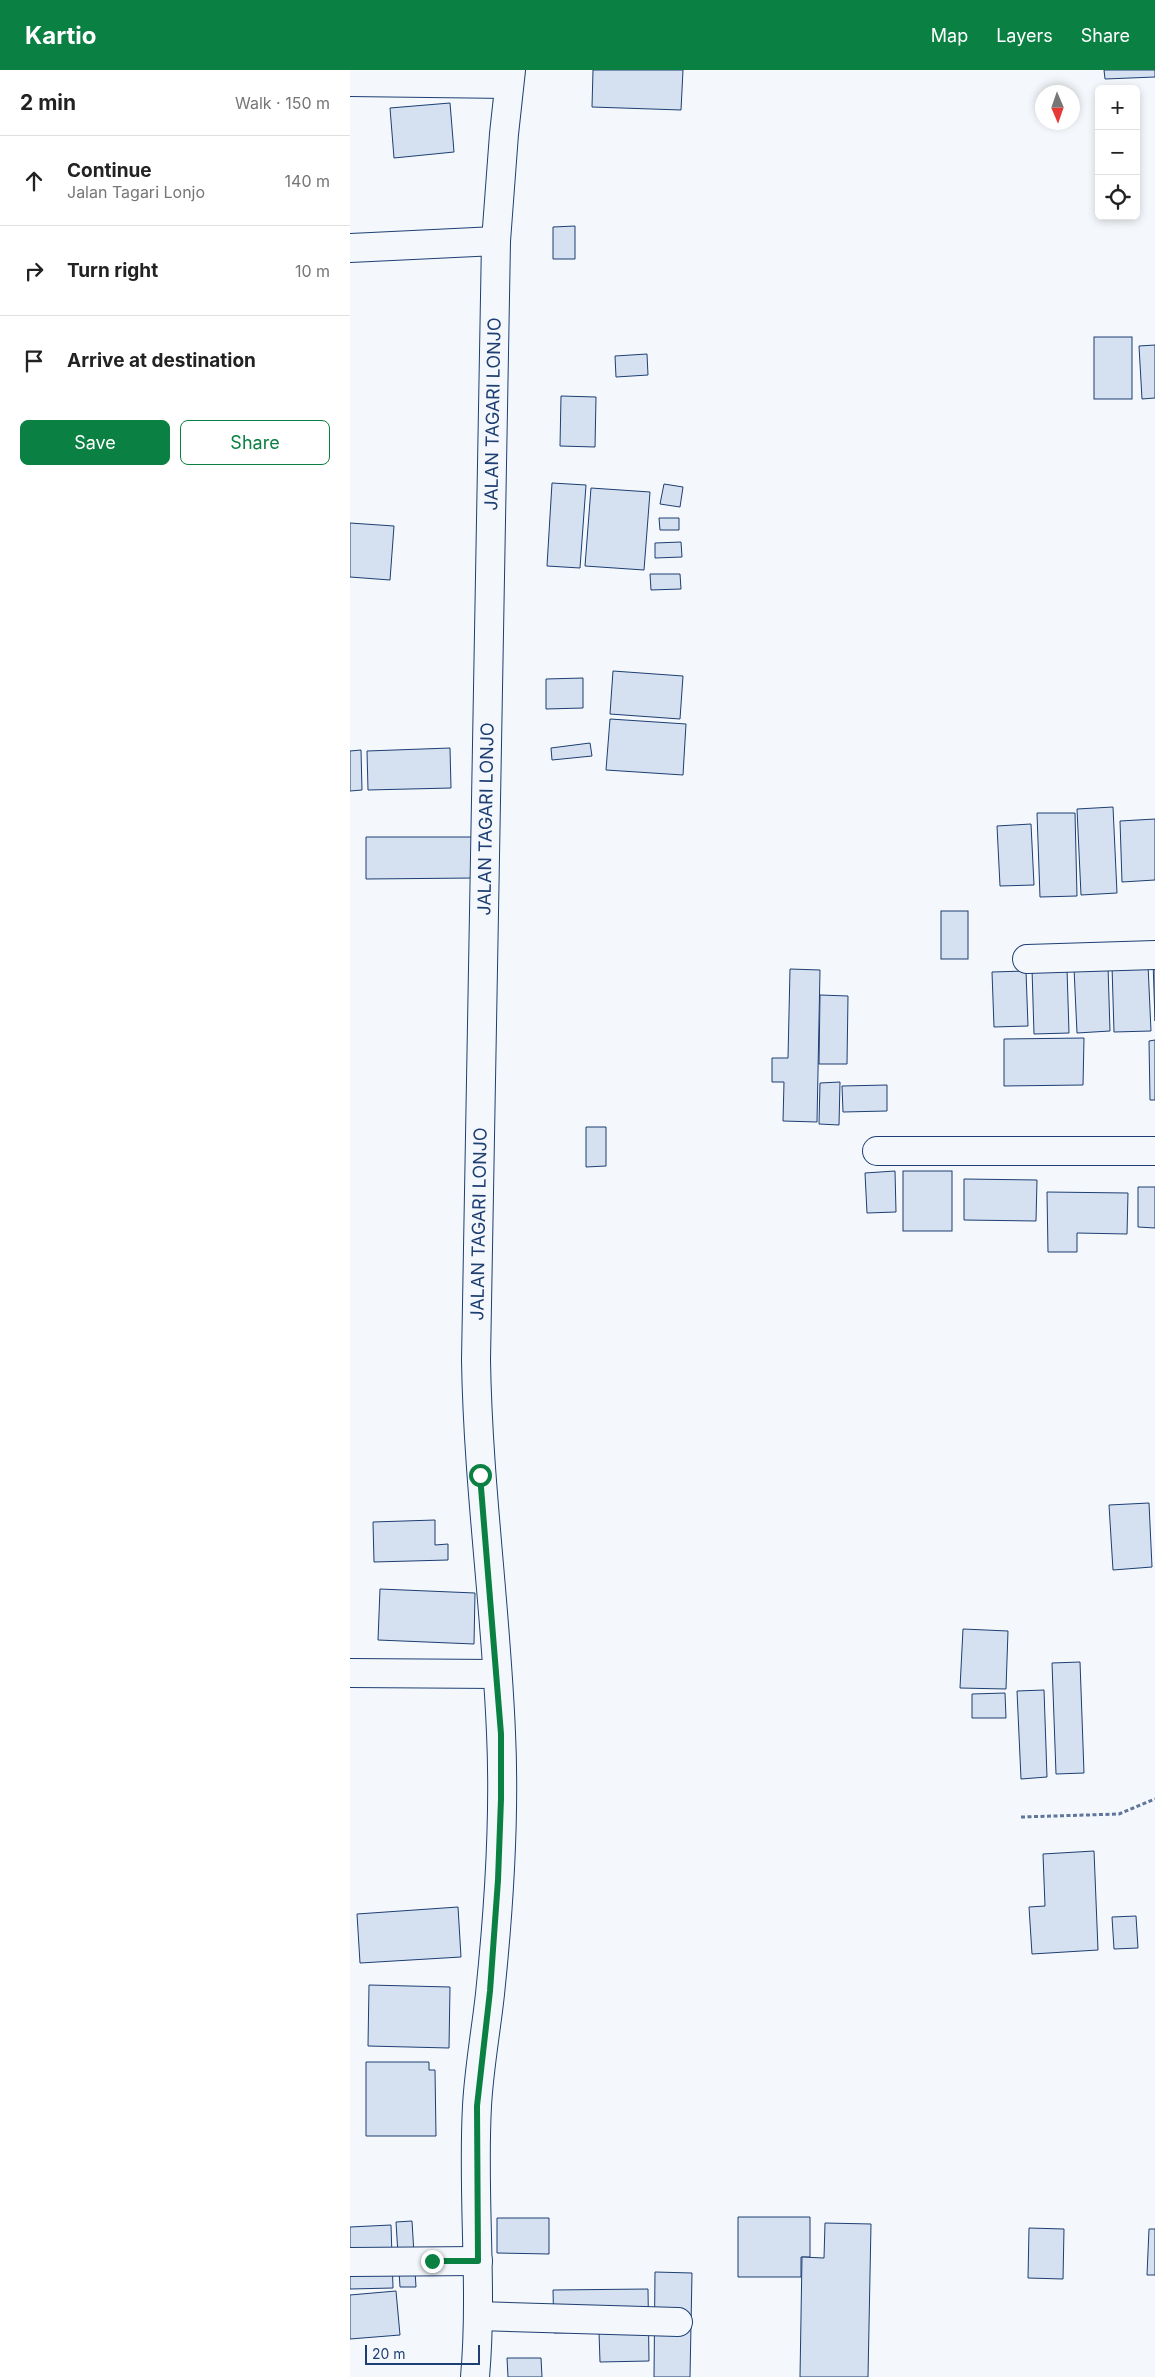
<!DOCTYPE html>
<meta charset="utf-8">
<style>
:root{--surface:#fff;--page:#f2f2f2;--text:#222;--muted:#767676;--line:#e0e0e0;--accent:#0b8043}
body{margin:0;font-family:Inter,sans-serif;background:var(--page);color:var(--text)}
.controls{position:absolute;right:15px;top:15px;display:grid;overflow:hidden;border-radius:8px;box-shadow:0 2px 8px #0003}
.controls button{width:45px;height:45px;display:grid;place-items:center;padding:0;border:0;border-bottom:1px solid var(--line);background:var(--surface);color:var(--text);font:25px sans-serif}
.compass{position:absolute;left:685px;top:15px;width:45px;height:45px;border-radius:50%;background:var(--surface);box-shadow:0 2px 8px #0003;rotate:178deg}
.scale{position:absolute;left:15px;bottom:12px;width:115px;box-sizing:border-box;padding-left:5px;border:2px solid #1d3f73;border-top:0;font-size:14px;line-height:18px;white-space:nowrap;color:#1d3f73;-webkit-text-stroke:4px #f4f7fb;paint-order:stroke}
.stop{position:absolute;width:15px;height:15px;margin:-11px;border:4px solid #0b8043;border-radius:50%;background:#fff}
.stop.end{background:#0b8043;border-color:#fff;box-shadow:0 1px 5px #0008}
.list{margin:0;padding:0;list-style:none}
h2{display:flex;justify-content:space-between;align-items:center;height:65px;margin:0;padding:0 20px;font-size:21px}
h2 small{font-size:16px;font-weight:400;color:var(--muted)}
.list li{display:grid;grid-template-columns:32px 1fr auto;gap:15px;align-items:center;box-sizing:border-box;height:90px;padding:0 20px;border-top:1px solid var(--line)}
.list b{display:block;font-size:19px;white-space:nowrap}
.list p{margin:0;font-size:16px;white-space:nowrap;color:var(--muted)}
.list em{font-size:16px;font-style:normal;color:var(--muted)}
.actions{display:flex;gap:10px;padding:15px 20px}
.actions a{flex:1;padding:11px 0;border:1px solid var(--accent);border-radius:8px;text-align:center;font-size:18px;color:var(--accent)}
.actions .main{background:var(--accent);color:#fff}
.icon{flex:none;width:28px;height:28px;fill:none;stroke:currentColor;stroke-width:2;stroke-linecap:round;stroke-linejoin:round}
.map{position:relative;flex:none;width:805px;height:2307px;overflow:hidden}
header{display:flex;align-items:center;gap:30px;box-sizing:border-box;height:70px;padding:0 25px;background:var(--accent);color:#fff}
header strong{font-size:24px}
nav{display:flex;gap:28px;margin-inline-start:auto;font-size:18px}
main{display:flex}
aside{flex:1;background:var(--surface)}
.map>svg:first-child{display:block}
.building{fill:#d5e0f0;stroke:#1d3f73}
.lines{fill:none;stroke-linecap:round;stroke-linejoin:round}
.street-casing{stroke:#1d3f73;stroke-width:30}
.path{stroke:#5e769c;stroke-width:3;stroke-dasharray:4 2.5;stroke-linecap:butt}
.street{stroke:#f4f7fb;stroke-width:28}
.route{stroke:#0b8043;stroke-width:6}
.labels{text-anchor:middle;stroke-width:4;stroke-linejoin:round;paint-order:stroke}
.street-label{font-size:18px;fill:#1d3f73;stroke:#f4f7fb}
</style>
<header>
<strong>Kartio</strong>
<nav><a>Map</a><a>Layers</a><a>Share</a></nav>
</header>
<main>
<aside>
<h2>2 min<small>Walk · 150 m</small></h2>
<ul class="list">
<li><svg class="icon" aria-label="ahead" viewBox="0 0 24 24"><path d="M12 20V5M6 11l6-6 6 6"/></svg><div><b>Continue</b><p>Jalan Tagari Lonjo</p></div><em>140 m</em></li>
<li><svg class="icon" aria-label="right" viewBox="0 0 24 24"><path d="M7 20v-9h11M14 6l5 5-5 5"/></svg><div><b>Turn right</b></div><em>10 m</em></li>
<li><svg class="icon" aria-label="arrive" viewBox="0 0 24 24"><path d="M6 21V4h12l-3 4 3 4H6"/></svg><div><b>Arrive at destination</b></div></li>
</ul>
<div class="actions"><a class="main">Save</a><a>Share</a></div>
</aside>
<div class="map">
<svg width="805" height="2307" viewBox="0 0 805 2307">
<rect width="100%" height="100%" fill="#f4f7fb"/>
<g class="building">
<path d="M243 0H333L331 40 242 37Z"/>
<path d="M754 0H805V7L755 9Z"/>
<path d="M100 33 104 82 44 88 40 38Z"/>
<path d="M225 156V189H203V157Z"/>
<rect x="744" y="267" width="38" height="62"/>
<path d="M805 275V328L792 329 789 276Z"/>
<path d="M297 284 298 305 266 307 265 286Z"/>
<path d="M211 326 246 327 245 377 210 376Z"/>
<path d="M202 413 236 415 230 498 197 496Z"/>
<path d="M314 414 333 417 330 437 310 434Z"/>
<path d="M241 418 300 422 294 500 235 496Z"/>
<path d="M309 448H329V460H310Z"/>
<path d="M0 453 44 456 40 510 0 507Z"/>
<path d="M331 472 332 487 305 488V473Z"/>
<path d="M300 504H330L331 519 301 520Z"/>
<path d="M263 601 333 606 330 649 260 644Z"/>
<path d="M233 608V638L196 639V609Z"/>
<path d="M260 649 336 654 333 705 256 700Z"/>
<path d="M240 673 242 686 202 690 201 678Z"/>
<path d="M100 678 101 718 18 720 17 681Z"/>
<path d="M11 680 12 720 0 721V681Z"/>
<path d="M763 737 767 823 731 825 727 739Z"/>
<path d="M687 743H725L727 826 690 827Z"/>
<path d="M805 749V810L772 812 770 751Z"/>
<path d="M681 754 684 815 650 816 647 756Z"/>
<path d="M16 767H125V808L16 809Z"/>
<rect x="591" y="841" width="27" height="48"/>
<path d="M803 891H805V951Z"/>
<path d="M798 895 801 961 764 962 762 896Z"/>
<path d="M758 896 760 961 727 963 724 898Z"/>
<path d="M440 899 470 900 467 1052 433 1051 434 1012H422V988H438Z"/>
<path d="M682 899H717L719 963 684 964Z"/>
<path d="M676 901 678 956 644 957 642 902Z"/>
<path d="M470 925 498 926 497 994H469Z"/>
<path d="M734 968 733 1015 654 1016V969Z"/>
<path d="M805 970V1030H800L799 971Z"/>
<path d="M490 1012 489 1055 469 1054 470 1013Z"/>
<path d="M537 1015V1041L493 1042 492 1016Z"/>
<path d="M236 1057H256V1096L236 1097Z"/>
<path d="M545 1101 546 1142 517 1143 515 1103Z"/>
<rect x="553" y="1101" width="49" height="60"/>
<path d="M614 1109 687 1110 686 1151 614 1150Z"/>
<path d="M788 1117H805V1158L788 1157Z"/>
<path d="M697 1122 778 1123 777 1164 727 1163V1182H698Z"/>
<path d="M799 1433 802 1497 763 1500 759 1435Z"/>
<path d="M85 1450V1475L98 1474V1490L24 1492 23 1452Z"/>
<path d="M30 1519 125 1523 124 1574 28 1570Z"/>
<path d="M613 1559 658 1561 656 1619 610 1618Z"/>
<path d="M730 1592 734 1703 706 1704 702 1593Z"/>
<path d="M694 1620 697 1707 671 1709 667 1621Z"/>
<path d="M655 1623 656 1648H622V1624Z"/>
<path d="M744 1781 748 1880 682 1884 679 1837 695 1836 693 1784Z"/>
<path d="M108 1837 111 1887 10 1893 7 1844Z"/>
<path d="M786 1846 788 1878 764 1879 762 1847Z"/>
<path d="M19 1915 100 1917 99 1978 18 1976Z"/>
<path d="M16 1992H79V2000H85L86 2066H16Z"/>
<path d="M388 2147H460V2187H451V2207H388Z"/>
<path d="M147 2148H199V2184L147 2183Z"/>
<path d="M62 2151 66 2217H50L46 2152Z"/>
<path d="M475 2153 521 2154 518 2307H450L452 2187 474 2188Z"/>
<path d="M41 2155 43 2218 0 2219V2157Z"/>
<path d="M679 2158 714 2159 713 2209 678 2208Z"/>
<path d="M799 2159H805V2205H797Z"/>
<path d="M305 2202 342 2203 340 2307H304Z"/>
<path d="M298 2219 299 2291 250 2292 249 2262 204 2263 203 2220Z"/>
<path d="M46 2221 50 2265 0 2269V2225Z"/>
<path d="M157 2288H191L192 2307H158Z"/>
</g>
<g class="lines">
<g class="street-casing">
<g id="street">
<path d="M0 12 158 14"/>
<path d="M0 178 146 171"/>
<path d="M677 889 805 885"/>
<path d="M527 1081H805"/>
<path d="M0 1603 147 1604"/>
<path d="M0 2192 128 2191"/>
<path d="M128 2246 328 2252"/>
<path d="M125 2307C133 2217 122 2126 127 2036 129 1998 136 1961 140 1924 149 1838 155 1749 151 1663 146 1538 128 1415 126 1290L146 171 154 64 161 0"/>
</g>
</g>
<path class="path" d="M671 1747 769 1744 805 1729"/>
<use href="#street" class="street"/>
</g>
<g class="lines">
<path class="route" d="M82 2191H128L127 2036 140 1921 148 1810 151 1729V1664L130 1405"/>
</g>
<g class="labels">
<g class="street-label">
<text transform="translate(143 344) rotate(-89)" y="6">JALAN TAGARI LONJO</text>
<text transform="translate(136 749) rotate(-89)" y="6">JALAN TAGARI LONJO</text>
<text transform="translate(129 1154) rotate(-89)" y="6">JALAN TAGARI LONJO</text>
</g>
</g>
</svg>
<div class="controls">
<button>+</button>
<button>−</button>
<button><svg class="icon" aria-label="locate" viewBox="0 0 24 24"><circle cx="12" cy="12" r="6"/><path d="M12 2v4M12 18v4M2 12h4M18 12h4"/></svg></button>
</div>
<svg class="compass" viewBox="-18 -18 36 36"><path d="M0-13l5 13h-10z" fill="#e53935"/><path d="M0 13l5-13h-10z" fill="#767676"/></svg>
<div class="scale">20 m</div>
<div class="stop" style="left:130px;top:1405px"></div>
<div class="stop end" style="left:82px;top:2191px"></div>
</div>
</main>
